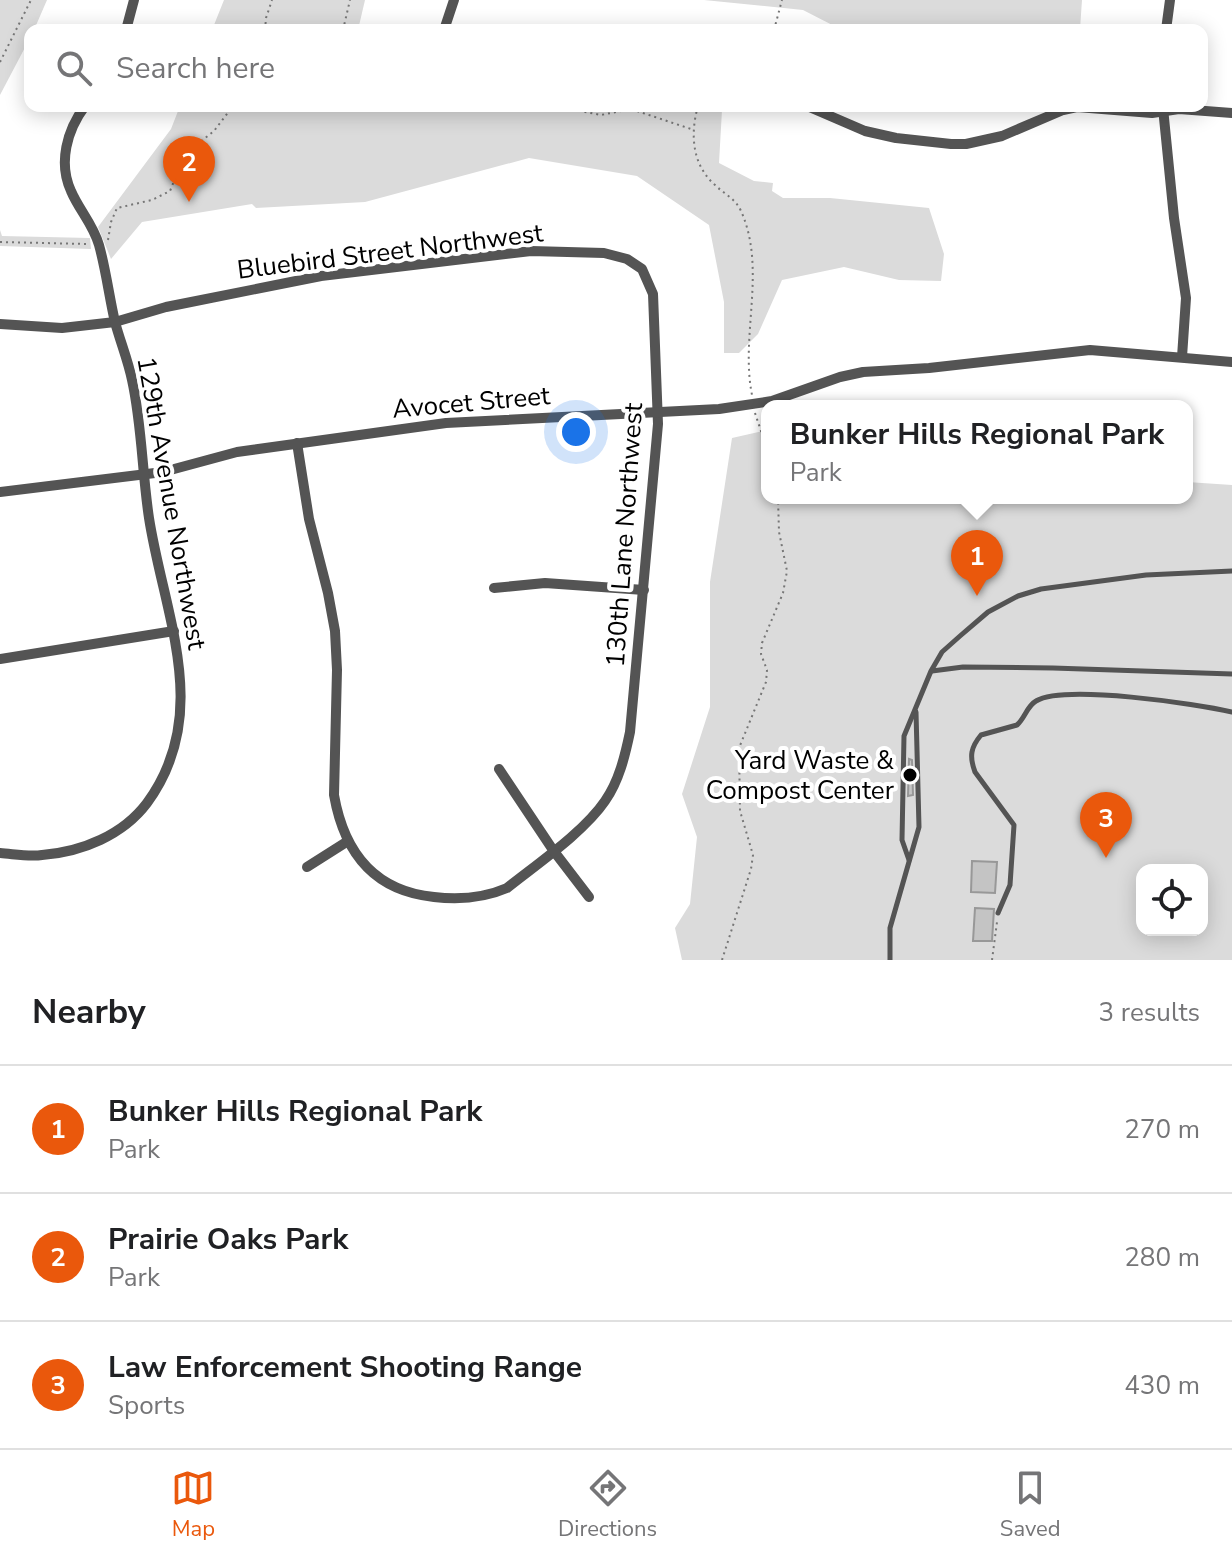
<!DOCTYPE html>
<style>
:root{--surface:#fff;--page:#f2f2f2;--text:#202124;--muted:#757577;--line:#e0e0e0;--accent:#ea580c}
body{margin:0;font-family:"Nunito Sans",sans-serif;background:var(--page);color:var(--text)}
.controls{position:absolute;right:24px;bottom:24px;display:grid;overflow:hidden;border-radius:16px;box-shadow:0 4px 20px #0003}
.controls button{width:72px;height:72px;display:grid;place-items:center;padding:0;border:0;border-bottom:2px solid var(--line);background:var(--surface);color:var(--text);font:40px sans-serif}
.you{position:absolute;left:576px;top:432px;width:28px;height:28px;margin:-20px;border:6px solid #fff;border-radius:50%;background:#1a73e8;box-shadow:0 0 0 12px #1a73e833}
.badge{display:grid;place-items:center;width:52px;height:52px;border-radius:50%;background:var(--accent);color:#fff;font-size:26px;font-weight:700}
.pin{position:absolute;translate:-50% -66px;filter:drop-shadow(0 2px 4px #0008)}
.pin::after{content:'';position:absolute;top:42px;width:28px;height:24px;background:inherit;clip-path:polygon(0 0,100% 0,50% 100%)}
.popup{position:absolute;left:761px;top:400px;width:432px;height:104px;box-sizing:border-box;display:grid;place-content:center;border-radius:16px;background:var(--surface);filter:drop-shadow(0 2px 6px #0005);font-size:26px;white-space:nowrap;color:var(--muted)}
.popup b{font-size:30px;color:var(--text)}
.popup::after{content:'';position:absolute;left:50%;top:100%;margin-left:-16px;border:16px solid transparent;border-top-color:var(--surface)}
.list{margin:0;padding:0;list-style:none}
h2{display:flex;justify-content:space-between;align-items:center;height:104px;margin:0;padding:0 32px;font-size:34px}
h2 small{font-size:26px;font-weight:400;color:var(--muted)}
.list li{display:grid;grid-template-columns:52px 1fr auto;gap:24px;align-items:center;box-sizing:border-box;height:128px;padding:0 32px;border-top:2px solid var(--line)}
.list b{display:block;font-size:30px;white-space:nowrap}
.list p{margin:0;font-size:26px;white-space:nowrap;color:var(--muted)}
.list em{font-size:26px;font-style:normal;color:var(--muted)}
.icon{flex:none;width:44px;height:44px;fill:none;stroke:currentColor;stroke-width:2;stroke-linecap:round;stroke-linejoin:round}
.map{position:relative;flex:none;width:1232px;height:960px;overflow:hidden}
.search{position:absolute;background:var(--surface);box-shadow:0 4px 20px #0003;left:24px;right:24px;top:24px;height:88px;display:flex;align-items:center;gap:20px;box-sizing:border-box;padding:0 28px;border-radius:16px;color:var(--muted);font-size:30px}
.sheet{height:488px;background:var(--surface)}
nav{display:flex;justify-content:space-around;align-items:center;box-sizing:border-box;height:112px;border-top:2px solid var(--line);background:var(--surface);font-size:22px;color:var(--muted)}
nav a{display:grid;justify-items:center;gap:4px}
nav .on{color:var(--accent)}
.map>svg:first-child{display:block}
.green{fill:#dbdbdb;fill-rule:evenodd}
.building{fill:#c4c4c4;stroke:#989898;stroke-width:2}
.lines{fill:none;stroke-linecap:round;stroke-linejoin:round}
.path{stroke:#767676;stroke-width:2;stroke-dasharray:2 4;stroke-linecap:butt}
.lane{stroke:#545454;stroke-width:5}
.street{stroke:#545454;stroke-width:10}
.poi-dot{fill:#000;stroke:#fff;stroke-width:3}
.labels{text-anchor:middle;stroke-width:8;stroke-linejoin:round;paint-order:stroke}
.street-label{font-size:26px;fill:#000;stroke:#fff}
.poi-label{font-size:26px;fill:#000;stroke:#fff;text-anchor:end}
</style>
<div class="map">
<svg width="1232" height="960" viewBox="0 0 1232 960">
<rect width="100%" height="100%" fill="#fff"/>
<g class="green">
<path d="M0 0H47L34 30H30V38L0 95Z"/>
<path d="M224 0H365L358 30H212Z"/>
<path d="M704 0H1082L1080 29 1074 30H842L803 10Z"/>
<path d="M180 106H714L715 108 722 110 719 163 754 181 773 183 772 191 783 198H830L929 208 944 254 941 281 899 280 844 267 782 280 758 334 739 353H724V302L709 225 637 176 529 158 365 202 256 208 252 204 142 222 111 259 98 227 171 129Z"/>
<path d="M0 230 2 236 90 238 91 249 0 246Z"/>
<path d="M767 430V498H1187V482L1232 485V960H682L675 928 690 904 697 837 682 794 710 707V582L732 438ZM1142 870H1202V930H1142Z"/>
</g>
<g class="building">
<path d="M909 759 912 760 913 795 908 796Z"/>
<path d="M972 861 997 862 995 893 971 892Z"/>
<path d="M975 908 994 909 992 941H973Z"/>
</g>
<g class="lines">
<g class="path">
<path d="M265 30 266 18 272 0"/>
<path d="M343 30 350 0"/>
<path d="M774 30 782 0"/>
<path d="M0 62 31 0"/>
<path d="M555 106 601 115 631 109 691 129"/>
<path d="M698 106C690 134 692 165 715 185 724 194 735 198 741 211 767 269 740 335 752 395"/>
<path d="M108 240 111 222 117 208 152 200 170 191 185 154 214 131 233 106"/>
<path d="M0 242 87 244"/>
<path d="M755 413 767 449"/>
<path d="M722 960 751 869 753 855 740 811 739 748 766 682 767 670 761 654 762 643 783 593 787 571 779 532 778 498"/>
<path d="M992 960 997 922"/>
</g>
<g class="lane">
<path d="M932 671 963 667 1053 668 1232 674"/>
<path d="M909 860 902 840 904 736 931 671 942 652 960 636 988 612 1018 596 1041 589 1146 575 1232 571"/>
<path d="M998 913 1010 885 1014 825 975 772C969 756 971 747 981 735L1017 725C1025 718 1027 706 1036 701 1064 684 1197 704 1232 712"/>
<path d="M890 960V928L919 827 916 712"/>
</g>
<g class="street">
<path d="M126 30 134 0"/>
<path d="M444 30 454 0"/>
<path d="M1166 30 1170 0"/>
<path d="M807 106 865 131 896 138 951 144H966L1002 136 1063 110 1077 107 1152 113 1179 109 1232 113"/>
<path d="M1163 108 1174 218 1186 298 1182 357"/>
<path d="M0 324 62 328 115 322 166 307 321 276 531 251 604 253 627 259 642 269 653 294 658 424 630 732C625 756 619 781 605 801 584 832 537 864 507 888 484 898 460 900 434 897 374 891 344 852 334 795L337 670 335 631 328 593 309 519 297 443"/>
<path d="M0 492 163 472 237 452 446 423 719 409 772 401 840 377 863 372 929 368 1090 350 1232 362"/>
<path d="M494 588 545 583 644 590"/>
<path d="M0 659 174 631"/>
<path d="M499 769 553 850 589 897"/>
<path d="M0 853C14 854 29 857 42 855 82 852 123 835 147 803 213 713 164 615 149 518 142 472 142 425 132 380 128 360 120 341 115 322 109 296 106 270 99 245 93 224 79 210 71 191 58 163 67 130 85 106"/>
<path d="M307 867 348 841"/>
</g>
</g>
<circle class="poi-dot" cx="910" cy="775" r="8"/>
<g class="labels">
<g class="street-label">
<text transform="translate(390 251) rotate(-7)" y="9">Bluebird Street Northwest</text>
<text transform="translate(471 402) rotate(-5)" y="9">Avocet Street</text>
<text transform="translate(172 503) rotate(80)" y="9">129th Avenue Northwest</text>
<text transform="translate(624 535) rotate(-86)" y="9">130th Lane Northwest</text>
</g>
<g class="poi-label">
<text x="894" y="769">Yard Waste &amp;<tspan x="894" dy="30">Compost Center</tspan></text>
</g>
</g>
</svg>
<div class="controls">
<button><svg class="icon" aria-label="locate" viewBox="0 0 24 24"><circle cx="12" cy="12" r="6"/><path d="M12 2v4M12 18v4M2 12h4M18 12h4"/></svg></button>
</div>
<div class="you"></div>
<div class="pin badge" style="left:977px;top:596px">1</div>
<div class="popup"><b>Bunker Hills Regional Park</b>Park</div>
<div class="pin badge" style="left:189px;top:202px">2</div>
<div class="pin badge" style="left:1106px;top:858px">3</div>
<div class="search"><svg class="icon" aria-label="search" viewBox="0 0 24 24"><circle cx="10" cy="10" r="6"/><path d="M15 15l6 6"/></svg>Search here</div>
</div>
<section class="sheet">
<h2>Nearby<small>3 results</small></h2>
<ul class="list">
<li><span class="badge">1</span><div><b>Bunker Hills Regional Park</b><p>Park</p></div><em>270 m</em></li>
<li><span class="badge">2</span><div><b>Prairie Oaks Park</b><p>Park</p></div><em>280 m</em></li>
<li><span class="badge">3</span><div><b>Law Enforcement Shooting Range</b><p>Sports</p></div><em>430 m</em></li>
</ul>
</section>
<nav>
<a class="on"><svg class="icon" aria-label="map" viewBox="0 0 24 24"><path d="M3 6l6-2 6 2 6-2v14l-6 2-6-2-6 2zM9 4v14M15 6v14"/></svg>Map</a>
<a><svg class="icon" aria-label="directions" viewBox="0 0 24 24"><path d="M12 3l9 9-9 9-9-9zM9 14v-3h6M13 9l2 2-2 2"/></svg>Directions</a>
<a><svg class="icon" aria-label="saved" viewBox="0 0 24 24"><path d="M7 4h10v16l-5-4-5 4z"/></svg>Saved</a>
</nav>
